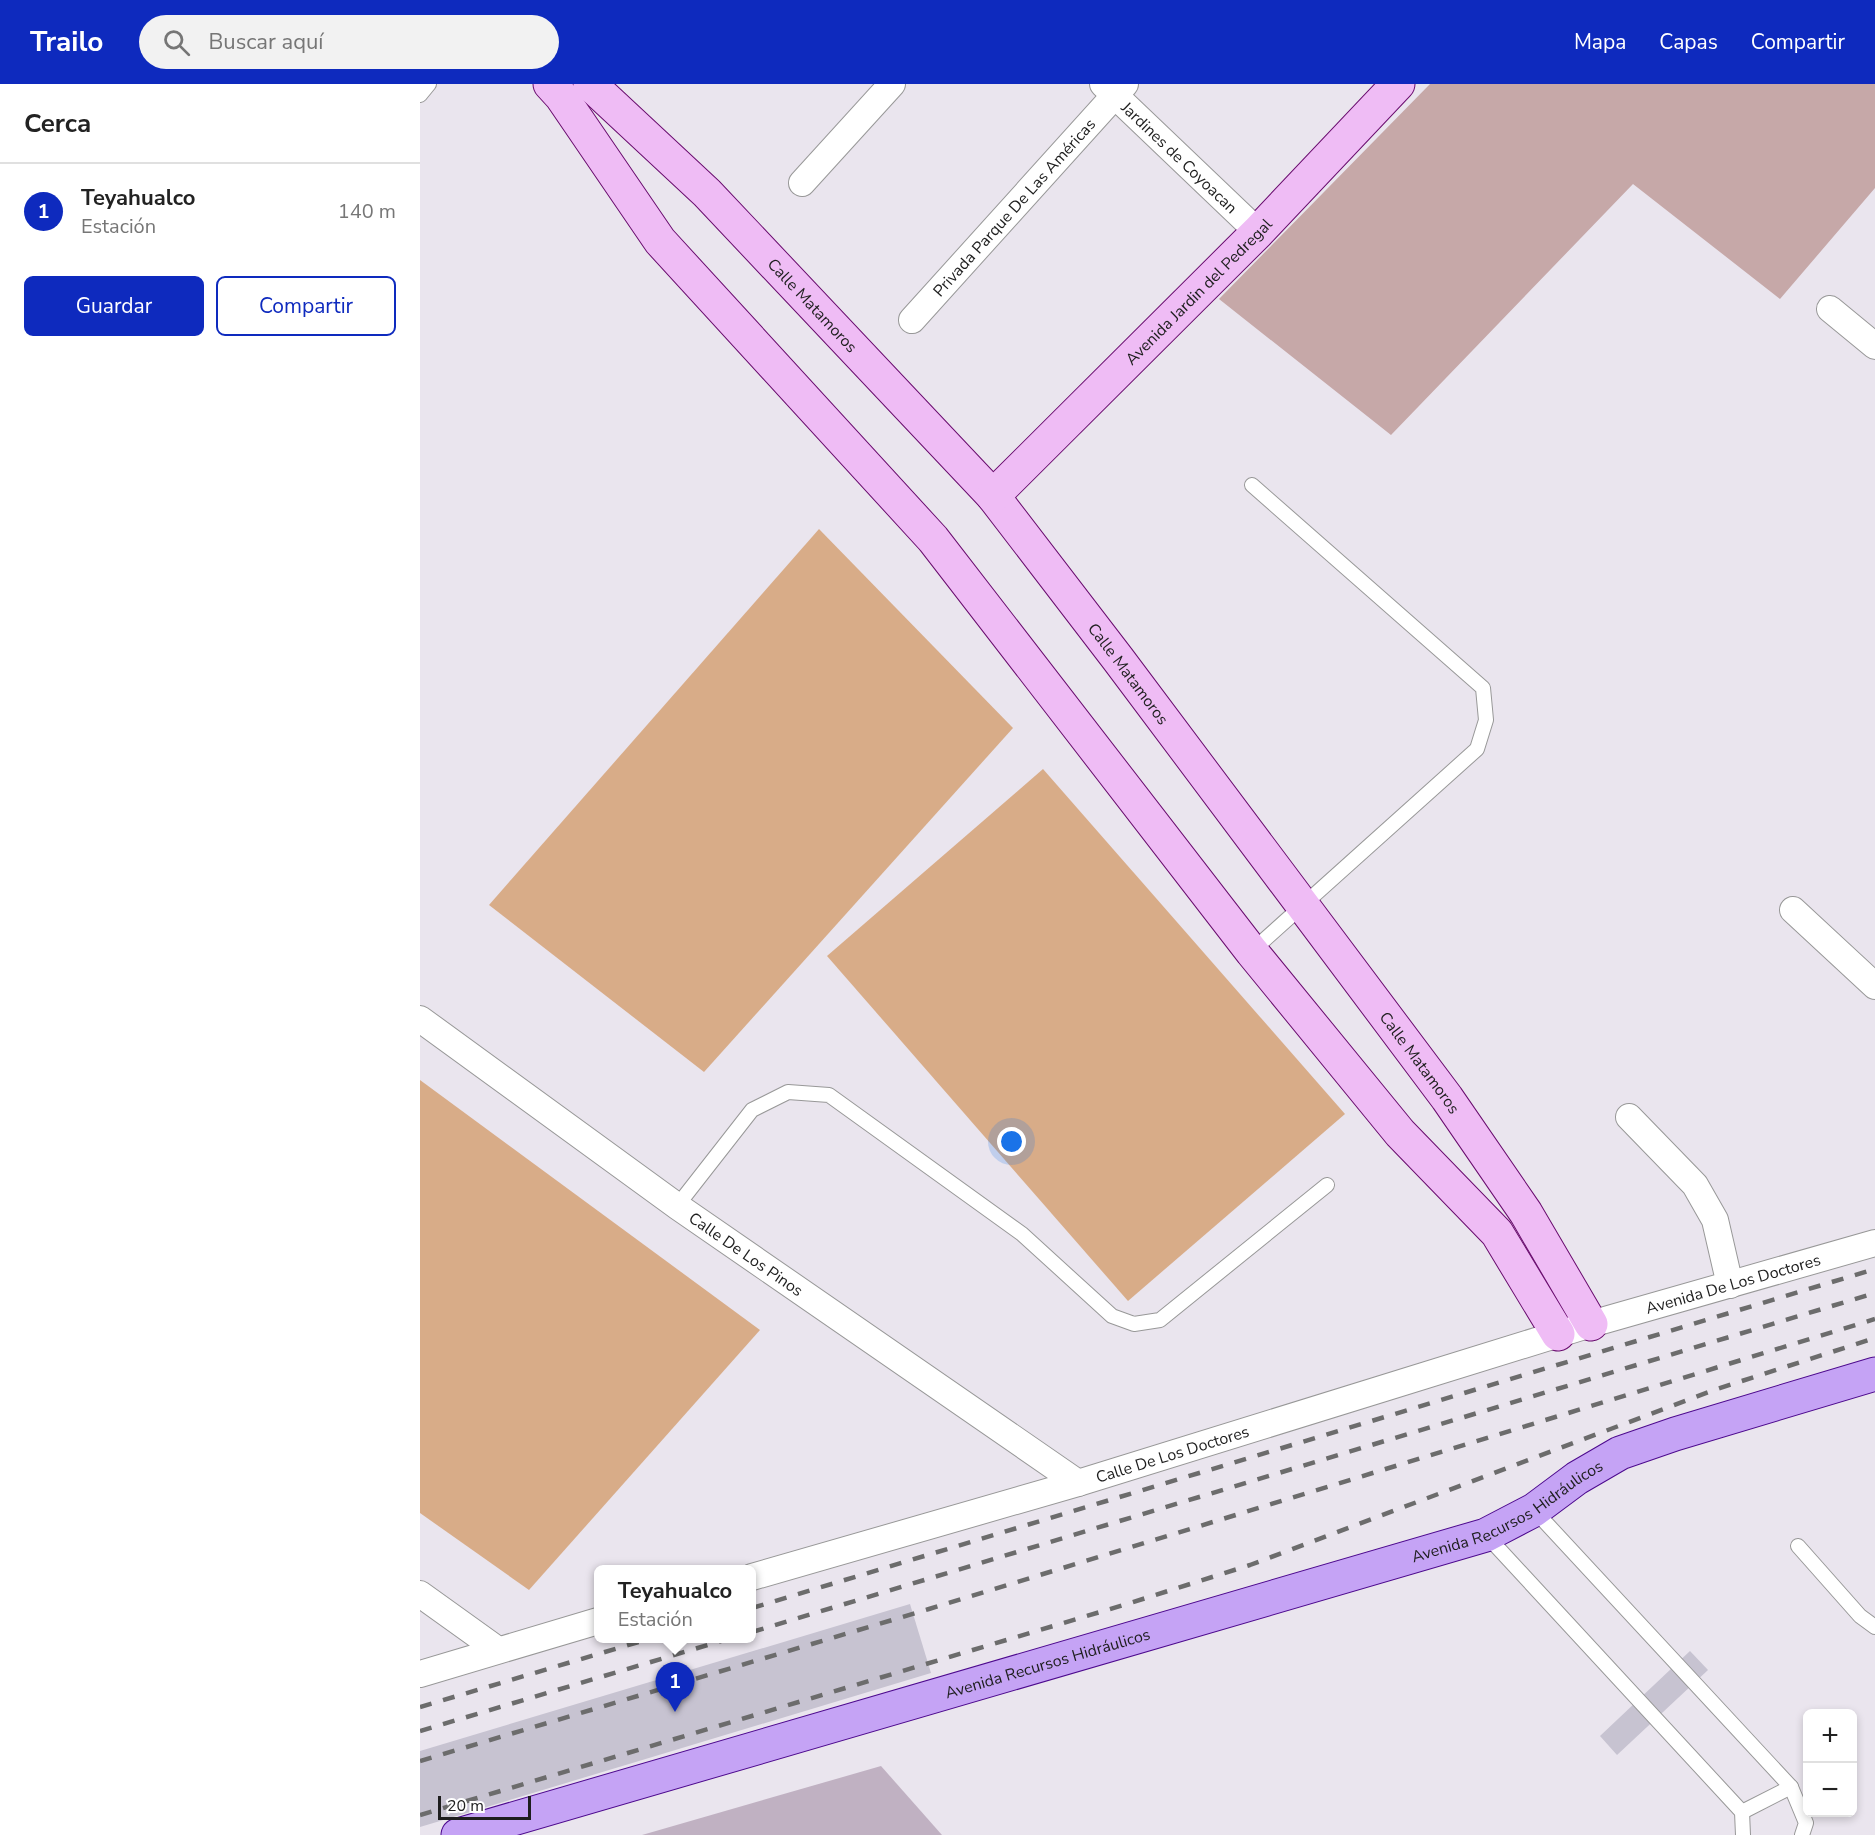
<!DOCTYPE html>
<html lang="es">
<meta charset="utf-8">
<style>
:root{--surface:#fff;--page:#f2f2f2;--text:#222;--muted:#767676;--line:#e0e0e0;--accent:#0e2abe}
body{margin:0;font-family:"Nunito Sans",sans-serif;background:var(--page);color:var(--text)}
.controls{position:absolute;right:18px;bottom:18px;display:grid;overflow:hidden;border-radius:9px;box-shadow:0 3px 9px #0003}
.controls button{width:54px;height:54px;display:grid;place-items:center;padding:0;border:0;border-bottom:2px solid var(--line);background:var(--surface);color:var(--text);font:30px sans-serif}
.scale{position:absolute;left:18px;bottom:15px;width:93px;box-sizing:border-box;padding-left:6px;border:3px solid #1e1e1e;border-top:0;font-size:16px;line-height:21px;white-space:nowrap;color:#1e1e1e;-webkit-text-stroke:4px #fff;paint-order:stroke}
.you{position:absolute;left:592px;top:1058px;width:21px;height:21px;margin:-15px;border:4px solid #fff;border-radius:50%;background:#1a73e8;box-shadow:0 0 0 9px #1a73e833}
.badge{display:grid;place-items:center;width:39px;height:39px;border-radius:50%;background:var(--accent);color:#fff;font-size:20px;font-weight:700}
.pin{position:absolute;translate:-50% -50px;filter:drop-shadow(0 2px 3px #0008)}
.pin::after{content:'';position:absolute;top:32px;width:21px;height:18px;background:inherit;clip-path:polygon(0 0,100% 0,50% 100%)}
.popup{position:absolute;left:174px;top:1481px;width:162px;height:78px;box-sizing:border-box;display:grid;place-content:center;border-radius:9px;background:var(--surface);filter:drop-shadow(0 2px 4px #0005);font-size:20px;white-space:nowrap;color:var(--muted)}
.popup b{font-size:22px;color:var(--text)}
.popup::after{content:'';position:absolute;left:50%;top:100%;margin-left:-12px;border:12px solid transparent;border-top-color:var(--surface)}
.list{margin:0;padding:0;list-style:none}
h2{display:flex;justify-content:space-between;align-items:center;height:78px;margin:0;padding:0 24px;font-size:26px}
h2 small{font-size:20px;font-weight:400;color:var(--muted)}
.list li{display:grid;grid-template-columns:39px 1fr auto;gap:18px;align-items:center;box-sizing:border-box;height:96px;padding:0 24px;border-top:2px solid var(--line)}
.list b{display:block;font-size:22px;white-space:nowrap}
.list p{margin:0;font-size:20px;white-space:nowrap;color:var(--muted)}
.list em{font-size:20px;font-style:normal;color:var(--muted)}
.actions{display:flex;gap:12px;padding:18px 24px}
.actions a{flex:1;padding:14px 0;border:2px solid var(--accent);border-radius:9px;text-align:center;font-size:21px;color:var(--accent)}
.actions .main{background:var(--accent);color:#fff}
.icon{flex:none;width:33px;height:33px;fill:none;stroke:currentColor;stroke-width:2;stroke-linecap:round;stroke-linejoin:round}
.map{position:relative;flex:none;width:1455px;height:1751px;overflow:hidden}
header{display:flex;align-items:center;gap:36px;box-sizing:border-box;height:84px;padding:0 30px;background:var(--accent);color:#fff}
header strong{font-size:28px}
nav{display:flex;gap:33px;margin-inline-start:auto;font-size:21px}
.search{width:420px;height:54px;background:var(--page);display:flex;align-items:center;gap:15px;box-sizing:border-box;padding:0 21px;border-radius:33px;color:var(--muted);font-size:22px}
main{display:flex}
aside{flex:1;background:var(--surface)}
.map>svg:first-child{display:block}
.construction{fill:#c0b1c2}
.cemetery{fill:#c6a8a8}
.pitch{fill:#d8ac88}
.building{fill:#c7c3d1}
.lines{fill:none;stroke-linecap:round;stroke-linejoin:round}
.lane-casing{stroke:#989898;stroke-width:16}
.street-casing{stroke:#989898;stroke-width:28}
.secondary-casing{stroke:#690c6e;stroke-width:35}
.primary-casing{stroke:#4d0a8e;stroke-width:35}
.lane{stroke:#fff;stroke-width:14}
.street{stroke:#fff;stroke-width:26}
.secondary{stroke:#efbcf5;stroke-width:33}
.primary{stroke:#c5a3f5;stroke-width:33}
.rail{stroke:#6c6c6c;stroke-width:4.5;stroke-dasharray:12 12;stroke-linecap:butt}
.labels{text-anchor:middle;stroke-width:6;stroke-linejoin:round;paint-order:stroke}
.street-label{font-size:16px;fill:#1e1e1e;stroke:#fff}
</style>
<header>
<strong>Trailo</strong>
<div class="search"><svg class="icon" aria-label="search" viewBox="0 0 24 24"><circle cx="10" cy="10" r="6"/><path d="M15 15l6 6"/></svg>Buscar aquí</div>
<nav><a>Mapa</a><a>Capas</a><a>Compartir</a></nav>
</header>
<main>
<aside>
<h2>Cerca<small></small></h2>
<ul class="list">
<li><span class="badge">1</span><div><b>Teyahualco</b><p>Estación</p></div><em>140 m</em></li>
</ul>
<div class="actions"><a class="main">Guardar</a><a>Compartir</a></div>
</aside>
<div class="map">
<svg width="1455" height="1751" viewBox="0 0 1455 1751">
<rect width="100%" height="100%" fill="#eae5ee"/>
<path class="construction" d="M461 1682 522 1751H222Z"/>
<path class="cemetery" d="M1010 0H1455V104L1360 215 1213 100 971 351 799 215Z"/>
<g class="pitch">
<path d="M399 445 593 644 284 988 69 821Z"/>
<path d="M623 685 925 1030 708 1217 407 872Z"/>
<path d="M0 996 340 1246 109 1506 0 1429Z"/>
</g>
<g class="building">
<path d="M490 1520 511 1589 0 1743V1667Z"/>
<path d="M1270 1567 1288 1586 1197 1671 1180 1652Z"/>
</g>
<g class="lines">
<g class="lane-casing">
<g id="lane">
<path d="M0 11 9 0"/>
<path d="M832 401 1063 604 1066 636 1057 665 832 867"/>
<path d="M257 1122 332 1026 368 1008 409 1011 602 1150 692 1232 714 1240 740 1236 907 1101"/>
<path d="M1114 1426 1371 1703 1386 1739 1382 1751"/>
<path d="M1066 1451 1322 1728 1323 1751"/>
<path d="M1378 1462 1440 1532 1455 1543"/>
<path d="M1322 1728 1371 1703"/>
</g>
</g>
<g class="street-casing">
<g id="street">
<path id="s1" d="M683 0 838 148"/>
<path d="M382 99 472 0"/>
<path d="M1410 225 1455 262"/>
<path id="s2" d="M492 236 705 0"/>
<path d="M1373 826 1455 902"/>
<path id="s3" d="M0 935 257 1122 658 1399"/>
<path d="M1209 1033 1275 1101 1295 1136 1310 1201"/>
<path id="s4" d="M332 1493 658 1399 1171 1240 1455 1159"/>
<path d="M0 1510 78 1566"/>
<path d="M0 1590 178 1537"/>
</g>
</g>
<g class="secondary-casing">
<g id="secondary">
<path d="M130 0 141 12 240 157 513 455 832 868 980 1049 1077 1149 1138 1250"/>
<path id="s5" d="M170 0 287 109 573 412 698 575 1027 1014 1106 1129 1171 1240"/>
<path id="s6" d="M573 412 838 148 978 0"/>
</g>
</g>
<g class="primary-casing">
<g id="primary">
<path id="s7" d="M38 1751 1066 1451 1114 1426 1157 1394 1200 1369 1255 1350 1455 1290"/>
</g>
</g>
<use href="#lane" class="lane"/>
<use href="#street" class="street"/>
<use href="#secondary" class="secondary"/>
<use href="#primary" class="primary"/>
<g class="rail">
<path d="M332 1524 1455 1185"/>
<path d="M332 1548 1455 1209"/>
<path d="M0 1623 232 1554"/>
<path d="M0 1647 311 1554"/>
<path d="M0 1677 509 1525 1455 1235"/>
<path d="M0 1731 707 1520 830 1481 1294 1306 1455 1254"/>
</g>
</g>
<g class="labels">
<g class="street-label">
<text dy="6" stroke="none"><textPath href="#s1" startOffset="106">Jardines de Coyoacan</textPath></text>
<text dy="6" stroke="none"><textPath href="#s2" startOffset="152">Privada Parque De Las Américas</textPath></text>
<text dy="6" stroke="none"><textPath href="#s6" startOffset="290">Avenida Jardin del Pedregal</textPath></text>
<text dy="6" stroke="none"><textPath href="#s5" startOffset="314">Calle Matamoros</textPath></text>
<text dy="6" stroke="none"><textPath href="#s5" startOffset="800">Calle Matamoros</textPath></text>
<text dy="6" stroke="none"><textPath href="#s5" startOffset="1286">Calle Matamoros</textPath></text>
<text dy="6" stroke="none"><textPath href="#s3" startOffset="402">Calle De Los Pinos</textPath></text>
<text dy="6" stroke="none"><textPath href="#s4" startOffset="1024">Avenida De Los Doctores</textPath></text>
<text dy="6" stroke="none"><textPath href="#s4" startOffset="438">Calle De Los Doctores</textPath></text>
<text dy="6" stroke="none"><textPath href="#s7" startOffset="1100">Avenida Recursos Hidráulicos</textPath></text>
<text dy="6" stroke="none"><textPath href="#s7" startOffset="614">Avenida Recursos Hidráulicos</textPath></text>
</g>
</g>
</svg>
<div class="controls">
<button>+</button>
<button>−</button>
</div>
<div class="scale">20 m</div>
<div class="you"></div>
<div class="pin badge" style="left:255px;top:1628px">1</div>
<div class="popup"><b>Teyahualco</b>Estación</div>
</div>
</main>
